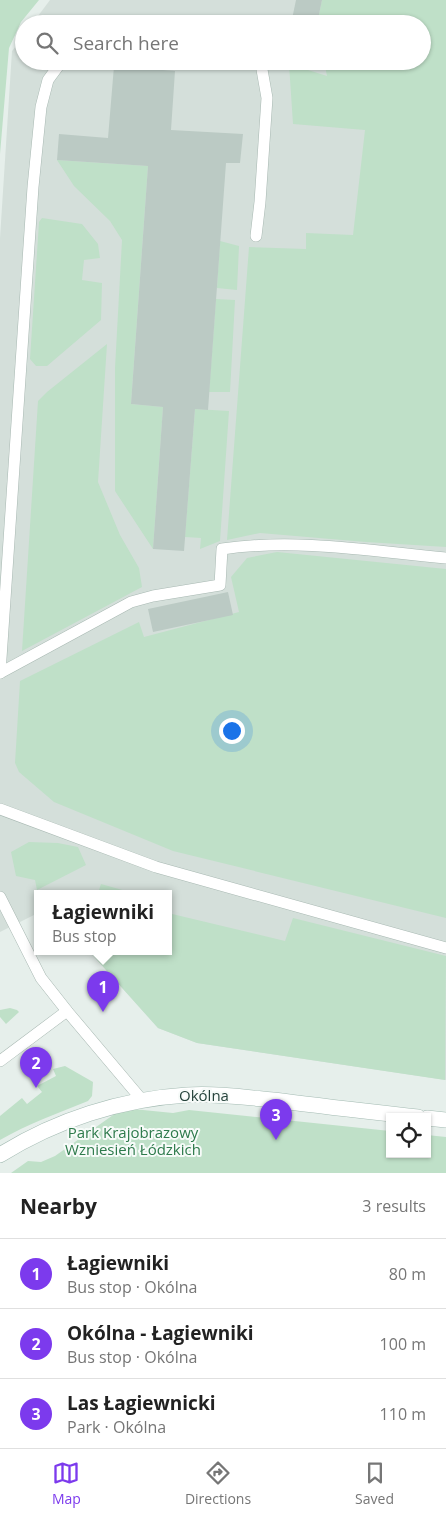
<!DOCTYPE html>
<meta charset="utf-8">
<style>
:root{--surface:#fff;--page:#f2f2f2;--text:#222;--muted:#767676;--line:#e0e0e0;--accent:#7c3aed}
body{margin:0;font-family:"Open Sans",sans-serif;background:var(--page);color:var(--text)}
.controls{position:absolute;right:15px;bottom:15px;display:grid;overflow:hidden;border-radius:0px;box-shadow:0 1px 4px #0004}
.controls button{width:45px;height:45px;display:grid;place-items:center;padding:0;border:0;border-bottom:1px solid var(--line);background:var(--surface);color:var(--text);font:25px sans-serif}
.you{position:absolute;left:231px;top:730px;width:18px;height:18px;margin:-12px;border:4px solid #fff;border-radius:50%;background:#1a73e8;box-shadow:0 0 0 8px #1a73e833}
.badge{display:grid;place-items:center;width:32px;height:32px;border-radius:50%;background:var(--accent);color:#fff;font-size:16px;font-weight:700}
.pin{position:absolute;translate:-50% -41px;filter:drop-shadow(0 1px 2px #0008)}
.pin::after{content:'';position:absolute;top:26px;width:18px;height:15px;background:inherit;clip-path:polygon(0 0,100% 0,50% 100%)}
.popup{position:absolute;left:34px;top:890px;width:138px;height:65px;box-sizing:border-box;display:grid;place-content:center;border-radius:0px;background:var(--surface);filter:drop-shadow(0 1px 4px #0005);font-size:16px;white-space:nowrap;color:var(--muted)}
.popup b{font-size:19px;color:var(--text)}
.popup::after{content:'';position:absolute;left:50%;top:100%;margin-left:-10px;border:10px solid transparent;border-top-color:var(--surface)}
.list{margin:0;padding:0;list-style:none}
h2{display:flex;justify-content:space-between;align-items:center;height:65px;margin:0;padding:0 20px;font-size:21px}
h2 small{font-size:16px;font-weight:400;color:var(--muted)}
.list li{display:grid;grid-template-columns:32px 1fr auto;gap:15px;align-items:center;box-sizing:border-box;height:70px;padding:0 20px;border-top:1px solid var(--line)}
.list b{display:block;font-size:19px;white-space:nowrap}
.list p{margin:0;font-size:16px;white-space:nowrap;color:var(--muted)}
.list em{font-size:16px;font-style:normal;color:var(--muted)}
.icon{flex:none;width:28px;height:28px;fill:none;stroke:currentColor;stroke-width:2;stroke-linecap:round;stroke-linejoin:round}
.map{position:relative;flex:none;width:446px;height:1173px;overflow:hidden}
.search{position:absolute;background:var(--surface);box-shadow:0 1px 4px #0004;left:15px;right:15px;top:15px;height:55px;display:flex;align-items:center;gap:12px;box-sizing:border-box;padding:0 18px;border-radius:28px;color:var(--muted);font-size:19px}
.sheet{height:275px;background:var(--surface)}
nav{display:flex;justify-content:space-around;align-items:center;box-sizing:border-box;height:70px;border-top:1px solid var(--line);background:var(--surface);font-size:14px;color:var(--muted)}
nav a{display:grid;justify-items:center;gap:2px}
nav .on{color:var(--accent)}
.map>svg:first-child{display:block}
.built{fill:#d4dfda}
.green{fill:#bfe0c8}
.building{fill:#bbcac4}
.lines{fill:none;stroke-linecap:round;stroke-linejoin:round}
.lane-casing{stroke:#a8b8b2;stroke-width:12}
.secondary-casing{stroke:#a4bbb3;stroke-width:16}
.lane{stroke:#fff;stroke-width:11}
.secondary{stroke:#fff;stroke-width:15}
.labels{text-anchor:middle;stroke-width:4;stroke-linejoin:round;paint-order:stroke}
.street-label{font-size:15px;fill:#24423a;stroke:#f7fbf9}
.park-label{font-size:15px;fill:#2d7a4b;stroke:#f7fbf9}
</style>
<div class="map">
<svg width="446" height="1173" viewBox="0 0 446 1173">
<rect width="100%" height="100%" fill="#e6efeb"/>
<path class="built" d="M50 0H446V1080L197 1043 158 1028 89 951H168V893H38V913L0 932V238L12 51 24 36V61H422V24H32Z"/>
<g class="green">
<path d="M0 0H39L21 22 9 48 0 154Z"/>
<path d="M322 0H446V547L366 542 260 533 227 540 249 247 306 249V233L353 235 365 130 293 124 289 64 327 76 324 61H422V24H317Z"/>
<path d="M57 160 148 166 131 404 163 407 153 549 115 491V368L122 240 110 221 74 186Z"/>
<path d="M42 218 82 224 98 244 100 258 84 260 82 280 102 283 101 320 47 366H36L30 359 39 222Z"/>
<path d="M220 241 239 246 237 290 217 288Z"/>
<path d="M216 299 235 300 230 392H209Z"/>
<path d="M107 344 98 482 120 535 139 568 142 587 22 651 38 401 47 392Z"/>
<path d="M195 409 229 411 220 541 200 549 201 538 185 537Z"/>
<path d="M277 552 446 569V918L173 851 54 802 19 772 15 763 20 681 139 622 144 637 239 612 231 577 247 558Z"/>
<path d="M29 842 58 843 78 847 86 865 37 890 35 880 16 876 11 852Z"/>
<path d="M101 884 133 893H98Z"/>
<path d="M168 913 285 941 293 918 446 956 445 1080 197 1043 158 1028 89 951H168Z"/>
<path d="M10 1008 17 1010 19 1012 6 1024 0 1017V1010Z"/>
<path d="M65 1066 93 1082 92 1096 88 1101C58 1113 28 1124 0 1140V1116L22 1098 27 1104 42 1092 37 1086 56 1076 53 1069Z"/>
<path d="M123 1108 173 1113 189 1110 390 1131V1154H427V1135L446 1137V1173H11L28 1161 41 1162 55 1156Z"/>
</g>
<g class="building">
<path d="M296 0H322L317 24H291Z"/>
<path d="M114 66 175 71 171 130 243 134 240 163H226L208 410 195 409 184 551 153 549 163 407 131 404 148 166 57 160 59 134 108 138Z"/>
<path d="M228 592 233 615 153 632 148 609Z"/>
</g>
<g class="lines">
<g class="lane-casing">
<g id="lane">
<path d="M256 236 260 202 267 98 261 64 259 61"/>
<path d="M0 673 33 187 41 107 48 80 62 61"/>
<path d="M0 673 131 602 153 596 220 585 222 549C296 538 372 551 446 558"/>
<path d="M0 809 156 867 446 948"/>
<path d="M0 897 41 978 67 1011 142 1100"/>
<path d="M0 1061 67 1011"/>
</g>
</g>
<g class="secondary-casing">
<g id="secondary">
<path d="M427 1118 446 1120"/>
<path d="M0 1155C56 1120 121 1099 187 1095 218 1093 250 1098 282 1101 327 1107 373 1112 418 1117"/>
</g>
</g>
<use href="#lane" class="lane"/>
<use href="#secondary" class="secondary"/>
</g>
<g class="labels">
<g class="street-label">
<text x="204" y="1101">Okólna</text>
</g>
<g class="park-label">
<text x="133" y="1138">Park Krajobrazowy<tspan x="133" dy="17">Wzniesień Łódzkich</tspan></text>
</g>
</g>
</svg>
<div class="controls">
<button><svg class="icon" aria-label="locate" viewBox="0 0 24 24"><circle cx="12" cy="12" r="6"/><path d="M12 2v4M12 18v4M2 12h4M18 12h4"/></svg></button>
</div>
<div class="you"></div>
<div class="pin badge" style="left:103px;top:1012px">1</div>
<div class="popup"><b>Łagiewniki</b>Bus stop</div>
<div class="pin badge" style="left:36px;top:1088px">2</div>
<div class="pin badge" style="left:276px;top:1140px">3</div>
<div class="search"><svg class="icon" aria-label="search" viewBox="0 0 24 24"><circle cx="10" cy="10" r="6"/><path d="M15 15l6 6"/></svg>Search here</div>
</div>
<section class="sheet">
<h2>Nearby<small>3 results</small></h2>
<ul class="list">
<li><span class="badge">1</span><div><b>Łagiewniki</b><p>Bus stop · Okólna</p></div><em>80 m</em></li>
<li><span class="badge">2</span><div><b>Okólna - Łagiewniki</b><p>Bus stop · Okólna</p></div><em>100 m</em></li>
<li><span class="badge">3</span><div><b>Las Łagiewnicki</b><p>Park · Okólna</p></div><em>110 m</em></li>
</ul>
</section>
<nav>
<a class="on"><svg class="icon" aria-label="map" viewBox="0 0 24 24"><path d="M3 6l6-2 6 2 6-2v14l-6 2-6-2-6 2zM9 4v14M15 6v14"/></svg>Map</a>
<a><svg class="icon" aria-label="directions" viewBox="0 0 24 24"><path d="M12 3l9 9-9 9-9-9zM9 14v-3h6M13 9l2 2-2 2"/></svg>Directions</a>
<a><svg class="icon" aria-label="saved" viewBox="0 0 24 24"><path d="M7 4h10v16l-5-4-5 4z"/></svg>Saved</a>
</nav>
